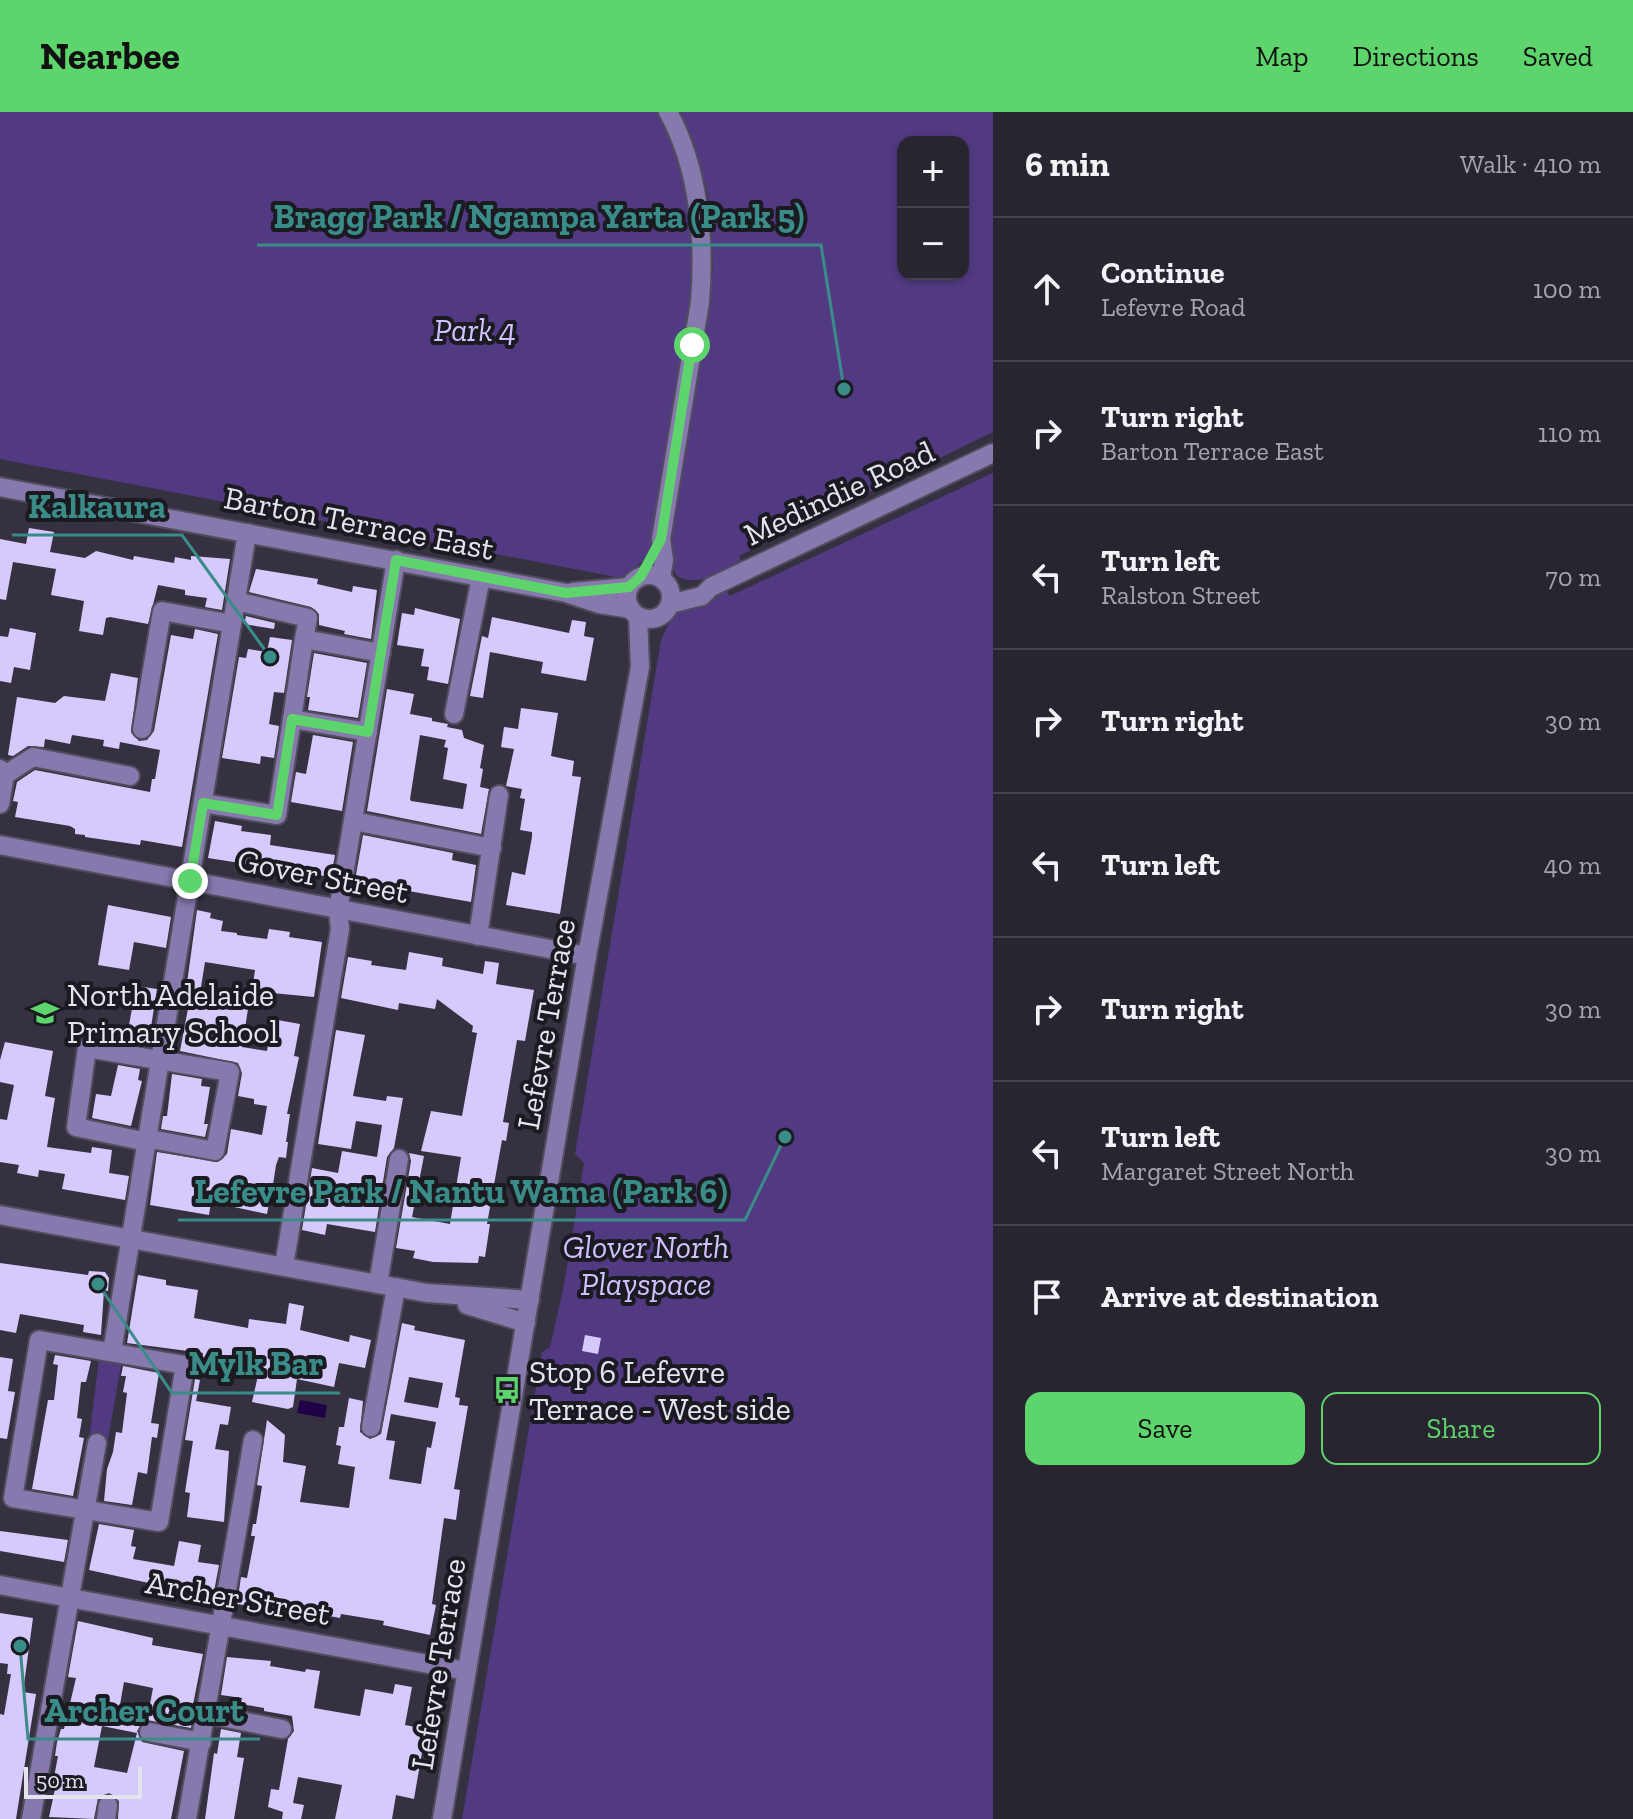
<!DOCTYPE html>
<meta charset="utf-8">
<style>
:root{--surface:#282531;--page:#34313d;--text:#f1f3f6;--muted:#a5a5ab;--line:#44424d;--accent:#5dd56c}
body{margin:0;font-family:"Zilla Slab",serif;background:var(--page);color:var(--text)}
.controls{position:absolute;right:24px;top:24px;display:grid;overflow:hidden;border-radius:16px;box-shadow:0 2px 6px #0004}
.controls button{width:72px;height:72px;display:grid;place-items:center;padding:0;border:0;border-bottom:2px solid var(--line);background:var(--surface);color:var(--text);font:40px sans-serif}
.scale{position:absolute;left:24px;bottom:20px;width:118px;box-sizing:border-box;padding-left:8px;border:4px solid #e5e3ee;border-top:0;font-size:22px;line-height:28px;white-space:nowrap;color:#e5e3ee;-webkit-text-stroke:6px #1c1a21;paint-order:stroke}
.stop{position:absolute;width:24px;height:24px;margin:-18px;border:6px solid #5dd56c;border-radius:50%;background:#fff}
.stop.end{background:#5dd56c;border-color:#fff;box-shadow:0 2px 8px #0008}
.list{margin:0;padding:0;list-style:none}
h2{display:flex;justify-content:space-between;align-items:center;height:104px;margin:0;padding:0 32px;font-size:34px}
h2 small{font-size:26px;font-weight:400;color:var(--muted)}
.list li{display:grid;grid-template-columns:52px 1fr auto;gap:24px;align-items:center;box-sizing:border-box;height:144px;padding:0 32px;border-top:2px solid var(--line)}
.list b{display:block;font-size:30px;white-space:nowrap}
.list p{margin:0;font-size:26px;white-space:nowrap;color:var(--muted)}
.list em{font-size:26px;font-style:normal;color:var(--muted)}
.actions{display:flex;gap:16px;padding:24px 32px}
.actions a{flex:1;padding:18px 0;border:2px solid var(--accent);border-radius:16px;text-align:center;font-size:28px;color:var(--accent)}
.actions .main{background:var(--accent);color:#111}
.icon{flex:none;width:44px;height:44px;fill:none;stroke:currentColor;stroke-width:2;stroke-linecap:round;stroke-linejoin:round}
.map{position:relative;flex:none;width:993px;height:1707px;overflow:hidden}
header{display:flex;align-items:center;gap:48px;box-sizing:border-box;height:112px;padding:0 40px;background:var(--accent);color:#111}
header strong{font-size:38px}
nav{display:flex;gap:44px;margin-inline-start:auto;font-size:28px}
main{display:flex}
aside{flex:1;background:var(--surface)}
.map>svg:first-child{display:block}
.green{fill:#513a81;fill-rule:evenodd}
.water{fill:#200046}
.building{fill:#d6cafd;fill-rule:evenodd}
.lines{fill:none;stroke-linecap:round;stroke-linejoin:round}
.minor-casing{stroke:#514d5d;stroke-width:22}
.minor{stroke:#8779ae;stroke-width:18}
.route{stroke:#5dd56c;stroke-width:10}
.labels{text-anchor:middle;stroke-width:8;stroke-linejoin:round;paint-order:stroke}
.park-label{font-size:32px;font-style:italic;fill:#d0c0ff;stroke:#1c1a21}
.street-label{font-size:32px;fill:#e5e3ee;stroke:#1c1a21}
.poi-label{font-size:32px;fill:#e5e3ee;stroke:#1c1a21;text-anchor:start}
.leader{fill:none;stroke:#3a8c88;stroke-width:3}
.callout-dot{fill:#3a8c88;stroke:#1c1a21;stroke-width:3}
.callout-label{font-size:34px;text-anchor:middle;font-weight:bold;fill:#3a8c88;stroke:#1c1a21;stroke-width:8;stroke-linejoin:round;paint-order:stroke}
</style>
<header>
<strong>Nearbee</strong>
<nav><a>Map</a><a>Directions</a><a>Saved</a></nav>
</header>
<main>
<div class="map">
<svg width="993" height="1707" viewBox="0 0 993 1707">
<rect width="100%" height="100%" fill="#353141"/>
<g class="green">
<path d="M0 0H664L686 51 700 153 658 426 643 449 621 466 0 347Z"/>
<path d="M681 0H993V320L739 444 741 450C723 459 697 476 677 464L670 452 669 440 713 155 711 100 706 74ZM903 30H963V162H903Z"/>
<path d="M993 361V1707H462L542 1240 550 1235 564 1173 584 1051 575 1042 661 528 676 496 705 488 726 478 730 484Z"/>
<path d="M100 1238 123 1242 107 1333 89 1329Z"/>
</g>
<path class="water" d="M300 1288 327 1293 325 1306 297 1301Z"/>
<g class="building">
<path d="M29 416 54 420 50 440 85 446 96 439 133 448 134 444 174 451 175 445 191 448V444L230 447 222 498 205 495 207 486 185 483V478L158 473 148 512 110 505 106 506 103 523 79 519 84 489 51 483 56 457 13 450 6 488 0 487V427L26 432Z"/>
<path d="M256 457 318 467 317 472 352 480 353 474 377 478 371 527 344 522 345 519 319 513V502L311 495 249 480Z"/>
<path d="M415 496 460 507 448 572 427 568 429 555 421 554 424 537 397 533 402 501 414 503Z"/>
<path d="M246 504 275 511 274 517 244 512Z"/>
<path d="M492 505 569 521 572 508 586 510 584 524 594 526 586 569 541 561 543 550 490 540 483 586 470 584 482 524 488 526Z"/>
<path d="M10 516 36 521 30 558 14 555 11 571 0 569V524L8 525Z"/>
<path d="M195 517 218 522 182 735 141 728 140 733 85 725V723L75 722V717L70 714 15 705 18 690 13 689 17 670 35 658 150 680 152 667H155L160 638 120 630 119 637 103 634 104 628 72 623 70 632 45 627 44 635 28 634 13 644 8 643 17 585 55 591 64 584 105 589 111 561 138 566 131 620 139 629 147 628 154 619 171 523 193 527Z"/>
<path d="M270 525 292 528 284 581 274 580 269 612 279 614 274 646 261 644 260 652 222 646 239 545 246 546 248 537 267 540Z"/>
<path d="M314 541 367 551 358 606 308 598 310 585H307Z"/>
<path d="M387 577 414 582 410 602 432 606V609L448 612 447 615 462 618 464 626 484 633 480 656 483 657 480 675 489 677 481 722 367 699ZM420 623 446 628 444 635 448 636 443 667 467 672 463 697 411 689 410 687Z"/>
<path d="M521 596 558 601 551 644 574 649 572 664 581 665 560 802 506 793 512 760 525 763 532 725V720L520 718 525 687 520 686 522 677 506 674 514 637 501 635 504 615 518 617Z"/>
<path d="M313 623 353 630 342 699 291 690 296 660 306 662Z"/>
<path d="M215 709 242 714 241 719 271 723 270 733 335 743 331 765 208 746Z"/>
<path d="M363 723 453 741 452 748 476 753 471 790 403 778V782L354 774Z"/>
<path d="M108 793 171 805 166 836 134 830 129 858 98 853Z"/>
<path d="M197 798 211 801 210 806 223 809 221 819 237 821V823L267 827 269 817 290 820 289 825 322 830 314 885 252 879 255 858 205 850 200 881 186 878Z"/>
<path d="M409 840 443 846 442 854 483 862 485 849 499 851 496 872 534 878 525 929 517 928 503 1010 509 1011 506 1029 502 1028 487 1112H490L485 1145 479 1144 478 1151 433 1150 413 1146 415 1139 396 1136 411 1049 409 1041 424 1044 412 1105 450 1112 461 1045 421 1039 431 999 462 1004 477 921 472 920 473 914 437 887 435 897 399 891 398 898 341 886 348 845 372 849 371 853 406 858Z"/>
<path d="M136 874 157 877 148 934 126 930Z"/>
<path d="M190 886 248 897 242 935 267 939 272 907 300 912 294 944 299 945 287 1002H290L286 1030H288L286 1046 279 1045 276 1053 272 1079 276 1080 274 1092 269 1091 267 1102 211 1090 209 1103 150 1093 157 1040 218 1050 227 1042 231 1017 262 1023 267 994 254 992V987L238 984 242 961 238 951 180 939Z"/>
<path d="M336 918 365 923 353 984 386 989 387 984 403 986 394 1036 387 1045 375 1120 327 1112 325 1123 302 1118 312 1056 338 1061 342 1039 377 1045 382 1013 356 1009 351 1037 318 1032Z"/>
<path d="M5 930 53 939 45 984 55 986 47 1035 91 1041 92 1035 112 1038 109 1061 129 1064 125 1088 62 1077 65 1062 39 1058 38 1065 17 1061 19 1053 0 1050V1007L7 1008 14 973 0 970V948Z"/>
<path d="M118 953 140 957 138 968 142 969 131 1014 92 1006 96 982 111 984Z"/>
<path d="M172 962 202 967 201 974 210 975 204 1012H208L205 1025 161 1017 163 1004H167Z"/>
<path d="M0 1151 88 1163 89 1159 105 1160 109 1166 108 1179 104 1178 101 1223 83 1220 84 1213 20 1202 16 1221 0 1218Z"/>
<path d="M138 1163 166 1168V1173L198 1178 194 1206 248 1216 249 1207 286 1212 289 1191 304 1194 300 1218 349 1230 350 1223 371 1228 365 1256 339 1251 334 1275 297 1267 293 1295 288 1297 252 1290 259 1259 201 1251 203 1241 127 1231Z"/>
<path d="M402 1211 415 1214 414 1218 465 1228 455 1285 460 1286 459 1293 468 1294 454 1377 460 1378 456 1408 444 1406 432 1492 436 1493 430 1523 383 1513 384 1509 341 1502 340 1506 293 1497 292 1501 237 1492 241 1465 247 1466 255 1424H251L253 1412H256L262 1374 257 1373 267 1308 285 1323 283 1350 306 1354 300 1390 349 1396 355 1355 338 1352 341 1334 336 1333 339 1315H344L349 1286 363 1289 360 1320 370 1327 381 1322ZM409 1265 443 1271 438 1296 404 1290ZM391 1302 436 1310 431 1336 427 1335 421 1372 389 1367 395 1329 386 1328Z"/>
<path d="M585 1223 601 1226 598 1242 582 1239Z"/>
<path d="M55 1243 91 1249 86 1270H81L77 1306 82 1307 79 1325 84 1326 73 1384 32 1377 48 1288H54L58 1253 53 1252Z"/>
<path d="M0 1245 13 1247 8 1279 15 1280 7 1327 0 1326Z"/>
<path d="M123 1254 159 1261 151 1311 159 1312 157 1326 152 1325 147 1362 138 1360 132 1393 104 1389 107 1357 113 1340 116 1320 122 1321 127 1281 123 1280 126 1264H121Z"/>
<path d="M195 1267 200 1268 196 1289 231 1295 228 1313 220 1312 215 1337 229 1339 224 1410 187 1405 190 1381 185 1380 193 1329 185 1328Z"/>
<path d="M99 1412 134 1418 131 1434 136 1435 133 1447 174 1454 179 1429 201 1433 198 1450 219 1453 213 1485 89 1458Z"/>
<path d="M0 1419 68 1428 64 1450 0 1439Z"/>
<path d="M0 1501 33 1506 23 1580 36 1582 16 1707H0V1602L4 1603 11 1562H7L8 1552 0 1551Z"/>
<path d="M78 1509 153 1526 152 1533 203 1542 191 1603H193L191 1616 147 1608 153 1576 124 1570 118 1604 144 1609 137 1619 142 1630 184 1639 171 1707H118L119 1689 109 1681 98 1686 94 1707 49 1705 55 1677 52 1676 58 1644H55L57 1630 61 1617H64L76 1566 68 1565ZM102 1614 137 1621 127 1661 94 1655Z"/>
<path d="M227 1545 271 1549 270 1554 305 1560 306 1557 320 1559 314 1596 360 1604 365 1577 393 1582 395 1572 412 1575 405 1613 426 1617 414 1687 396 1683 392 1707H335L342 1673 298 1665 293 1691 304 1693 301 1707H282L283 1700 268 1695 271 1677 279 1678 288 1627 294 1619 292 1604 264 1599V1596L241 1592 242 1586 221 1583Z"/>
<path d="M221 1617 241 1621 237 1645 244 1646 234 1707H205L214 1641 217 1642Z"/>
</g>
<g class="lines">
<g class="minor-casing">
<g id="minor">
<path d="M0 375 566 481 599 492 631 497"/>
<circle cx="649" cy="485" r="22"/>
<path d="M661 466 664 448 661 427 700 190C705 127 699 56 668 0"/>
<path d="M573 480 629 475"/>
<path d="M236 489 308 506 304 527"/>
<path d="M670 492 702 484 711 475 993 341"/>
<path d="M454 602 481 465"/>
<path d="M142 617 162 499 232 512"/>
<path d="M368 620 292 607 304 527 381 541"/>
<path d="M0 657 5 663 0 692"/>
<path d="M5 663 33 645 130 664"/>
<path d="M203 691 277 703 292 607"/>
<path d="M353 709 492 736"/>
<path d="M0 733 587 844"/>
<path d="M478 824 499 683"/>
<path d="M87 936 230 960 215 1039 156 1028 147 1030 76 1015Z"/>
<path d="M0 1103 427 1181 530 1188"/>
<path d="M284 1154 340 817 338 799 396 448"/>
<path d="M378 1172 399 1047"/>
<path d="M467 1193 526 1211"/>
<path d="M39 1228 185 1253 159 1410 13 1386Z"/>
<path d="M112 1240 247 421"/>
<path d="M371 1315 396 1175"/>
<path d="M0 1473 466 1559"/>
<path d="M206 1602 282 1617"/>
<path d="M149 1620 202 1630"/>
<path d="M31 1707 97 1331"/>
<path d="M106 1707 108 1693"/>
<path d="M187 1707 253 1328"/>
<path d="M442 1707 587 844 640 555 638 504"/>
</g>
</g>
<use href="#minor" class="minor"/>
</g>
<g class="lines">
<path class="route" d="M190 769 203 691 277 703 292 607 368 620 396 448 566 481 629 475 641 464 661 427 692 233"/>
</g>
<defs>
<g id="school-bare" transform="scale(2.16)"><path d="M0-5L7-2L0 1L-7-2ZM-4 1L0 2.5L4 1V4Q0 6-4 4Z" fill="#5dd56c" stroke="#1c1a21" stroke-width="2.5" paint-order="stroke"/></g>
<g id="bus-bare" transform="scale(2.16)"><path d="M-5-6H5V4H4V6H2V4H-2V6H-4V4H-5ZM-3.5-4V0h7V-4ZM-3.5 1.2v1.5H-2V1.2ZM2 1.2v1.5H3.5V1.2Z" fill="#5dd56c" stroke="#1c1a21" stroke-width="2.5" paint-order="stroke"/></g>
</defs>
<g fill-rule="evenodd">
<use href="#school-bare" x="45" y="901"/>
<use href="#bus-bare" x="507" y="1278"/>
</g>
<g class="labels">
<g class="park-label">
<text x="475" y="229">Park 4</text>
<text x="646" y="1146">Glover North<tspan x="646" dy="37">Playspace</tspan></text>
</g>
<g class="street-label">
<text transform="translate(839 381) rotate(-25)" y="11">Medindie Road</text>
<text transform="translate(359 411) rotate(11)" y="11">Barton Terrace East</text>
<text transform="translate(323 764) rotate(11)" y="11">Gover Street</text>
<text transform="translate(546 912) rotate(-80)" y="11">Lefevre Terrace</text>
<text transform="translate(238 1486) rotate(10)" y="11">Archer Street</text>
<text transform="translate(438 1552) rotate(-81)" y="11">Lefevre Terrace</text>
</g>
<g class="poi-label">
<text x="67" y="894">North Adelaide<tspan x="67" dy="37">Primary School</tspan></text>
<text x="529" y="1271">Stop 6 Lefevre<tspan x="529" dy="37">Terrace - West side</tspan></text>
</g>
</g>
<path class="leader" d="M844 277L821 133H257M270 545L182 423H12M785 1025L745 1108H178M98 1172L172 1281H340M20 1534L28 1627H260"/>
<g class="callout-dot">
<circle cx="844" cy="277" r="8"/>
<circle cx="270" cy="545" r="8"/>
<circle cx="785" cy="1025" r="8"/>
<circle cx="98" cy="1172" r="8"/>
<circle cx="20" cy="1534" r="8"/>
</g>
<g class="callout-label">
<text x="539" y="116">Bragg Park / Ngampa Yarta (Park 5)</text>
<text x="97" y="406">Kalkaura</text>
<text x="461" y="1091">Lefevre Park / Nantu Wama (Park 6)</text>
<text x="256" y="1263">Mylk Bar</text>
<text x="144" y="1610">Archer Court</text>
</g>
</svg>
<div class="controls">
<button>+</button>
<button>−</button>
</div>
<div class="scale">50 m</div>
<div class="stop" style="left:692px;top:233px"></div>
<div class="stop end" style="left:190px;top:769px"></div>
</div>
<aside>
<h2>6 min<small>Walk · 410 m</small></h2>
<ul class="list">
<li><svg class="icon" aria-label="ahead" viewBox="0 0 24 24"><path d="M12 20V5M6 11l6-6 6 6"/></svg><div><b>Continue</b><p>Lefevre Road</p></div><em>100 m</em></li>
<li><svg class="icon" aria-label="right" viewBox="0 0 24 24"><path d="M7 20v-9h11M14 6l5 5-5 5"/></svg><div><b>Turn right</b><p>Barton Terrace East</p></div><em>110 m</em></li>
<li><svg class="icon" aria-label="left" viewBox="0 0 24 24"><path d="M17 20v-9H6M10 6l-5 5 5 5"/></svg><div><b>Turn left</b><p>Ralston Street</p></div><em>70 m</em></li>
<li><svg class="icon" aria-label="right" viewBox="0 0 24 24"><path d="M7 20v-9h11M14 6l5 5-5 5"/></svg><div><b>Turn right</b></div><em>30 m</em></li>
<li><svg class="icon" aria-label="left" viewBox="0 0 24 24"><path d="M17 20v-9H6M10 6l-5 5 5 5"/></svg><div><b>Turn left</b></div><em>40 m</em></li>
<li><svg class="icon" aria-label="right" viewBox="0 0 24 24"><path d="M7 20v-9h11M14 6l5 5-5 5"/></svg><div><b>Turn right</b></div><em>30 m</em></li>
<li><svg class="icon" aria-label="left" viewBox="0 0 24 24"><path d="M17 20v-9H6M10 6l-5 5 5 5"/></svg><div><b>Turn left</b><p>Margaret Street North</p></div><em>30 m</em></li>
<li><svg class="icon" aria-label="arrive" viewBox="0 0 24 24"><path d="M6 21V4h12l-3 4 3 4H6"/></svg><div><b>Arrive at destination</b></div></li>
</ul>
<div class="actions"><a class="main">Save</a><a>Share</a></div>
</aside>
</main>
